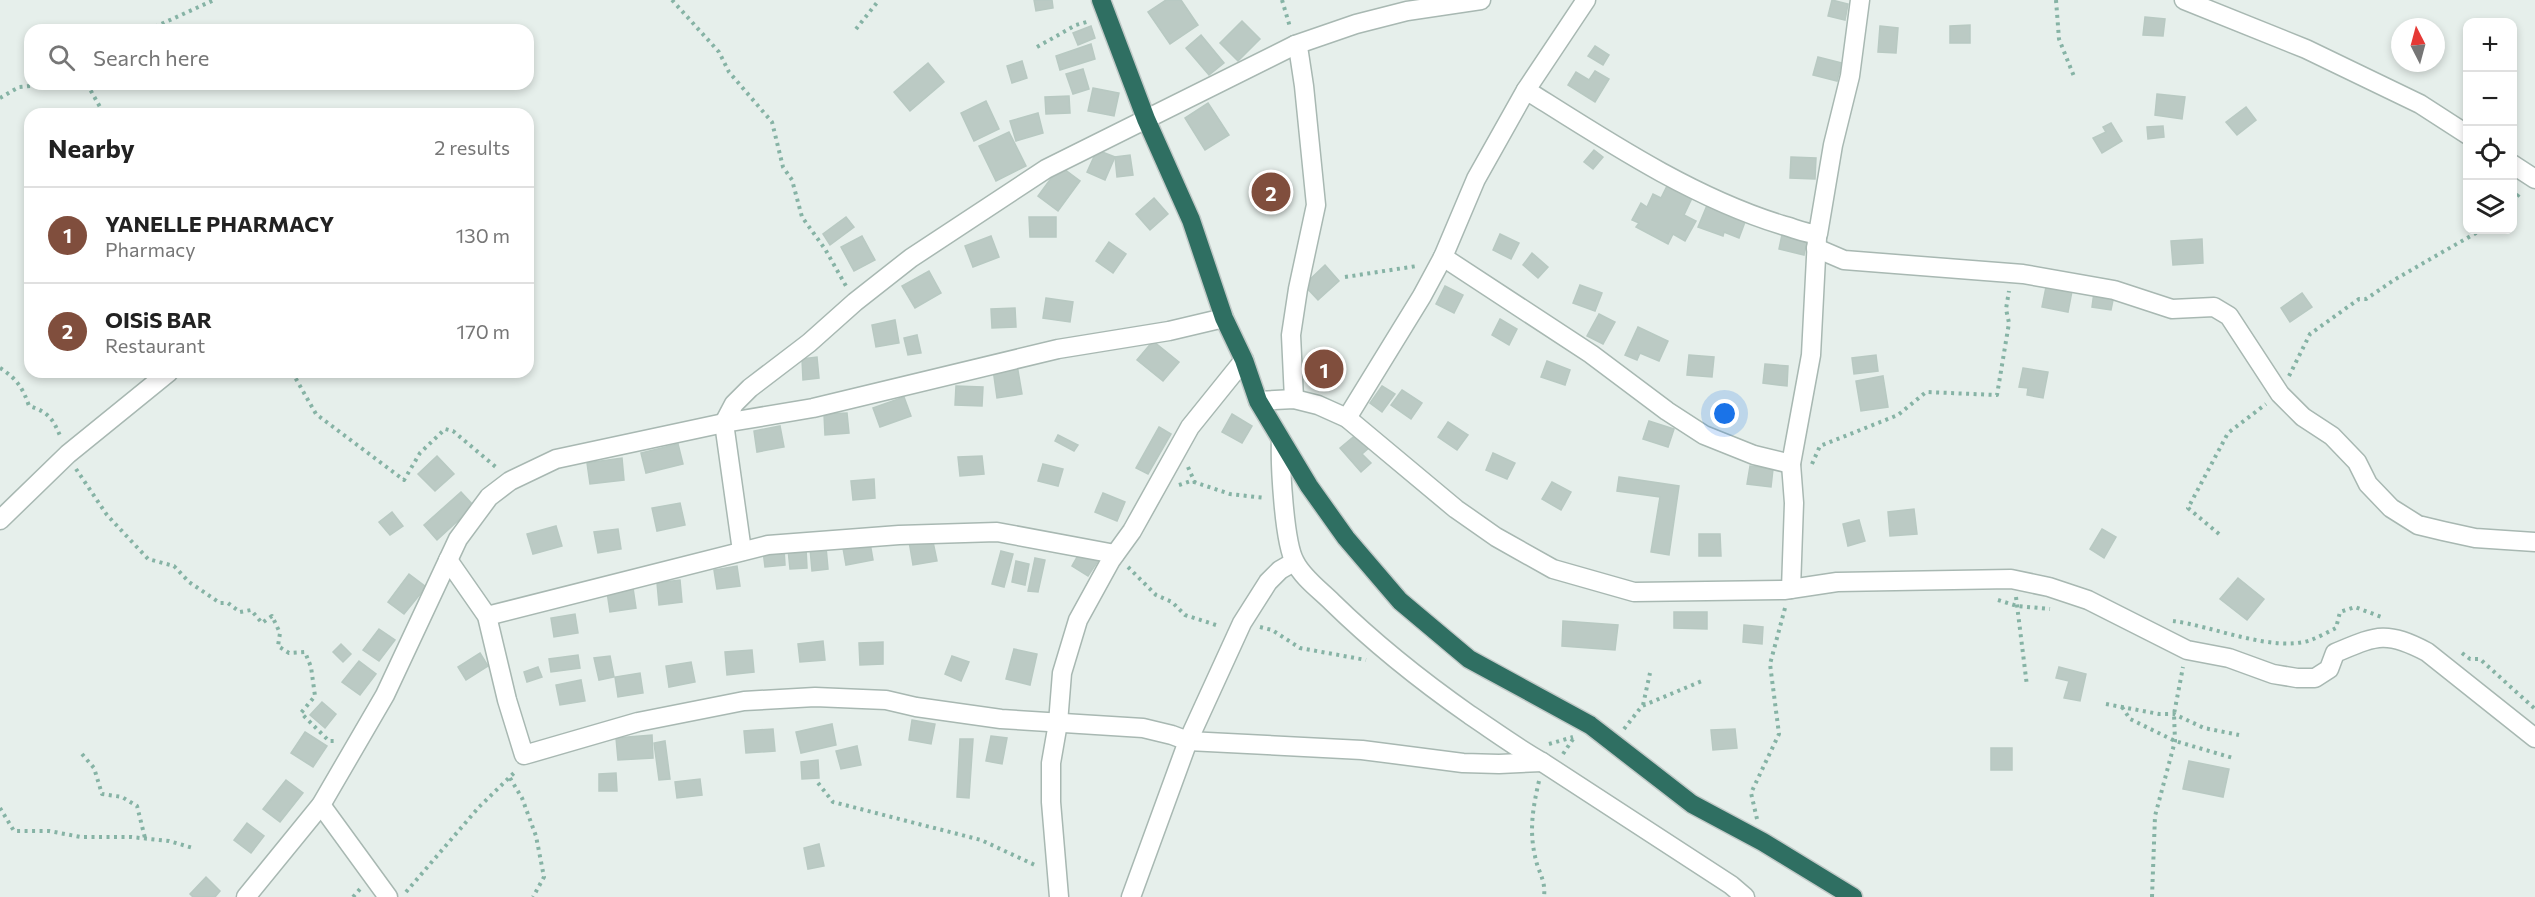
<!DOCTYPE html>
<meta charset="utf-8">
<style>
:root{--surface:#fff;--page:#f2f2f2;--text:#222;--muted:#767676;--line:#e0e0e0;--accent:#804e3d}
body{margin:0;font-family:Commissioner,sans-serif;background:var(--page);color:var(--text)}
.controls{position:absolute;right:18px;top:18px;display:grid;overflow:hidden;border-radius:12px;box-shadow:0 3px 9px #0003}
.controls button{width:54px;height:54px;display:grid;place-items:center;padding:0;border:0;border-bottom:2px solid var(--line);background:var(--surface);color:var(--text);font:30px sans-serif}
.compass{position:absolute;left:2391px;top:18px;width:54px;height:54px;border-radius:50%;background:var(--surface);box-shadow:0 3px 9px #0003;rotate:354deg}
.you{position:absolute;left:1725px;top:414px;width:21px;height:21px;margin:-15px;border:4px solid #fff;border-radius:50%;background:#1a73e8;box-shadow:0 0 0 9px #1a73e833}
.badge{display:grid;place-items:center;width:39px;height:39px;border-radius:50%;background:var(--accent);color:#fff;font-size:20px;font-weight:700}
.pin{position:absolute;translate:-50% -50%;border:3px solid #fff;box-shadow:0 2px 6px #0006}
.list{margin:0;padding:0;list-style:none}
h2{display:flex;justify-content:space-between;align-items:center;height:78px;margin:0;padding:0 24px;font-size:26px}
h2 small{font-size:20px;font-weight:400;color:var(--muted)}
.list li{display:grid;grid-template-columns:39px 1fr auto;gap:18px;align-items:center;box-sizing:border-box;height:96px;padding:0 24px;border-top:2px solid var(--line)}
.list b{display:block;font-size:22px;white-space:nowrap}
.list p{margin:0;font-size:20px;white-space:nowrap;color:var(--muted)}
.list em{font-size:20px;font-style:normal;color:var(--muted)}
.icon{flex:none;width:33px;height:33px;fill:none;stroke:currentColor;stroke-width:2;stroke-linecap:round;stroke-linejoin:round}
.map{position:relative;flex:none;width:2535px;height:897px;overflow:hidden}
.search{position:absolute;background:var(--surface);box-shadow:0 3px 9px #0003;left:24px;top:24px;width:510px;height:66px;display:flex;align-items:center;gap:15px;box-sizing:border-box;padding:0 21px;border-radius:18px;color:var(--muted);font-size:22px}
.panel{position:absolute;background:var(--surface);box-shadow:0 3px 9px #0003;left:24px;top:108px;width:510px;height:270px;border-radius:18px}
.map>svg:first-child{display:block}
.building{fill:#bbcac4;stroke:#b8c9c2;stroke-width:1.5}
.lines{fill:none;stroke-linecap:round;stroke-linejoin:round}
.minor-casing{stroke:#a8b8b2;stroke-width:21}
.highway-casing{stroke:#c2cac8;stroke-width:21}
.path{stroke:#86b3a5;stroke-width:4;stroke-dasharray:3 4.5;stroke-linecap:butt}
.minor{stroke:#fff;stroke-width:18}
.highway{stroke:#2f6f62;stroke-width:18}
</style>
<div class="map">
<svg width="2535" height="897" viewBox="0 0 2535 897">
<rect width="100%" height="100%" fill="#e6efeb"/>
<g class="building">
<path d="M1034 0H1052L1053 8 1036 11Z"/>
<path d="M1166 0H1181L1198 25 1170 44 1148 12Z"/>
<path d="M1832 0 1848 4 1845 20 1828 16Z"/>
<path d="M2145 17 2165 19 2163 36 2143 35Z"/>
<path d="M1242 21 1260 39 1238 61 1220 43Z"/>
<path d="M1970 25V43H1950V26Z"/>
<path d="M1091 26 1095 38 1078 45 1073 33Z"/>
<path d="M1880 26 1898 28 1896 53 1878 52Z"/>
<path d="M1201 35 1224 63 1209 75 1186 48Z"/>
<path d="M1091 44 1095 59 1060 70 1056 56Z"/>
<path d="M1595 46 1609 55 1603 65 1588 56Z"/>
<path d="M1818 57 1842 63 1837 81 1813 75Z"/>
<path d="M1022 61 1027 78 1012 83 1007 66Z"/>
<path d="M928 63 944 82 910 111 894 92Z"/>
<path d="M1083 69 1089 89 1073 94 1066 74Z"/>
<path d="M1595 71 1609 79 1595 102 1568 85 1576 72 1589 80Z"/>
<path d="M1093 88 1119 93 1114 116 1088 111Z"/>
<path d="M2157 94 2185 97 2182 119 2155 115Z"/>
<path d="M1069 96 1070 113 1046 114 1045 97Z"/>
<path d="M986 101 999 129 974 141 961 113Z"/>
<path d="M1208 103 1229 135 1205 150 1185 118Z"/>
<path d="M2246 107 2256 120 2237 135 2226 122Z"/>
<path d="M1038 113 1043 133 1016 141 1010 121Z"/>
<path d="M2111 123 2122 141 2102 153 2093 138 2106 132 2103 127Z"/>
<path d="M2163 126 2164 137 2148 139 2147 127Z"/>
<path d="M1009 132 1026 166 996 181 979 146Z"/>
<path d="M1097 150 1115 157 1105 180 1087 172Z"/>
<path d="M1594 150 1603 157 1593 169 1584 162Z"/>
<path d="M1130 155 1133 175 1117 177 1115 157Z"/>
<path d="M1791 157 1816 158 1815 179 1790 178Z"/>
<path d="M1060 166 1080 181 1058 211 1038 196Z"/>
<path d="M1667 186 1692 198 1684 215 1696 221 1685 241 1673 234 1668 244 1636 227 1639 223 1632 220 1641 203 1647 207 1653 194 1661 198Z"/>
<path d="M1154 198 1168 214 1150 230 1136 214Z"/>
<path d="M1708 203 1731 212 1729 216 1745 222 1739 238 1724 232 1723 236 1698 227Z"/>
<path d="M846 217 854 227 830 245 823 234Z"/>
<path d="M1029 217H1056V237H1030Z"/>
<path d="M1783 230 1808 236 1804 255 1779 249Z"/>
<path d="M1500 234 1519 243 1511 259 1493 250Z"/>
<path d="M862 236 875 260 854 271 841 247Z"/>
<path d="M991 236 999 257 973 267 965 246Z"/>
<path d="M2202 239 2203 263 2173 265 2171 241Z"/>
<path d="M1109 242 1126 254 1113 273 1096 261Z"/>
<path d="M1532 253 1548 267 1538 278 1523 265Z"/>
<path d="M1325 265 1339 281 1318 300 1304 285Z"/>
<path d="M929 271 941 293 915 308 902 286Z"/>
<path d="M1580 285 1602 293 1595 311 1573 303Z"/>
<path d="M1445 286 1463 295 1454 313 1436 304Z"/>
<path d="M2046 287 2072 291 2068 312 2042 307Z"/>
<path d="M2094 292 2114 295 2111 310 2092 307Z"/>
<path d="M2302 293 2312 307 2290 322 2281 308Z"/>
<path d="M1046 298 1073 302 1070 322 1043 318Z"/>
<path d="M1015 308 1016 327 992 328 991 309Z"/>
<path d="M1599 314 1615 322 1603 344 1587 336Z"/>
<path d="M1500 319 1517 329 1509 345 1492 335Z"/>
<path d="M895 320 899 343 876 347 872 325Z"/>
<path d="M1638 327 1668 341 1659 361 1640 353 1637 360 1625 355Z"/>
<path d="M917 335 921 353 908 355 904 338Z"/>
<path d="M1153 341 1179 362 1163 381 1137 360Z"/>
<path d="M1315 349 1333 359 1325 373 1308 363Z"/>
<path d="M1689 355 1714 357 1712 377 1687 375Z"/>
<path d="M1876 355 1878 371 1854 374 1852 358Z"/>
<path d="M817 357 819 378 803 380 802 359Z"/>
<path d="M1547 361 1570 370 1565 385 1541 377Z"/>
<path d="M1765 364 1788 366 1787 386 1763 383Z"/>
<path d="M1017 365 1022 394 997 398 993 369Z"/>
<path d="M2023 368 2048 372 2043 398 2027 395 2028 388 2019 387Z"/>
<path d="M1883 376 1888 407 1861 411 1856 381Z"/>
<path d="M956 386 983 387 982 406 955 405Z"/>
<path d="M1382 386 1395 394 1382 412 1370 403Z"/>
<path d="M1402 390 1422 403 1411 419 1391 405Z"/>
<path d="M904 397 911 416 880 427 873 408Z"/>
<path d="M847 413 849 433 825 435 824 414Z"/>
<path d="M1232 414 1252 426 1242 443 1222 432Z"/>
<path d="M1649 421 1674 429 1668 447 1643 439Z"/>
<path d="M1448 422 1468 435 1457 450 1438 437Z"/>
<path d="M780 426 784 447 757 452 754 431Z"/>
<path d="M1159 427 1171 434 1148 474 1136 468Z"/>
<path d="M1358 433 1370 447 1362 454 1371 463 1361 472 1340 448Z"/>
<path d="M1058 435 1078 445 1074 451 1055 441Z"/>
<path d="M678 444 683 464 646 473 641 453Z"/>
<path d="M1493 453 1515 463 1507 479 1486 470Z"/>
<path d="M437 456 454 474 435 491 418 474Z"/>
<path d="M982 456 984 474 960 476 958 457Z"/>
<path d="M622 458 624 480 590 484 587 463Z"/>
<path d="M1043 464 1063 469 1058 486 1038 481Z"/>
<path d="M1750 466 1773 469 1771 487 1747 484Z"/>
<path d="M1619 477 1679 486 1669 555 1651 552 1660 497 1617 491Z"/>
<path d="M874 479 875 498 853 500 851 481Z"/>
<path d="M1552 482 1571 492 1561 510 1542 499Z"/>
<path d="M461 492 474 506 437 540 424 525Z"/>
<path d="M1103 493 1125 502 1117 521 1095 512Z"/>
<path d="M680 503 685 525 657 531 652 508Z"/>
<path d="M1914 509 1917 534 1890 536 1888 512Z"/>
<path d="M392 512 403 526 390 535 379 522Z"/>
<path d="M1859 520 1865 541 1848 546 1843 524Z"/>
<path d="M556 526 562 546 533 554 527 534Z"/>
<path d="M618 529 621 549 598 553 594 532Z"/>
<path d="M2102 529 2116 537 2104 558 2090 549Z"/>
<path d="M1699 534H1720L1721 556H1699Z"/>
<path d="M932 537 937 561 913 565 909 541Z"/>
<path d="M870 543 873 560 846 565 843 548Z"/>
<path d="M826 547 828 569 812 571 810 548Z"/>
<path d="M806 548 807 568 790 569 788 549Z"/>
<path d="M784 549 785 565 765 567 763 551Z"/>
<path d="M1081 550 1098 561 1088 576 1072 566Z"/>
<path d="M1001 551 1013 554 1004 587 992 584Z"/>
<path d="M1035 558 1045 560 1038 592 1028 591Z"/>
<path d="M1016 561 1029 564 1025 585 1012 582Z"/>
<path d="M737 566 740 586 717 589 714 570Z"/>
<path d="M409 574 426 587 404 614 388 602Z"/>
<path d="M2238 578 2264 599 2247 620 2220 599Z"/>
<path d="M680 580 682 602 659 605 657 583Z"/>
<path d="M633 588 636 608 610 612 607 592Z"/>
<path d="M1674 612H1707V629L1674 628Z"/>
<path d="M575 614 578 633 554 637 551 618Z"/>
<path d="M1563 621 1618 625 1615 650 1562 646Z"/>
<path d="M1744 625 1763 627 1762 644 1743 642Z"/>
<path d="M379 629 395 640 379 661 363 650Z"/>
<path d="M823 641 825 660 800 662 798 644Z"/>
<path d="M883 642V664L860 665 859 643Z"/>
<path d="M341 644 351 654 343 662 333 652Z"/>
<path d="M1014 649 1037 654 1030 685 1006 679Z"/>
<path d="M752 650 754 672 727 675 725 652Z"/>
<path d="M480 653 488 666 466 680 458 667Z"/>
<path d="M578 655 580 668 551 672 549 659Z"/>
<path d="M610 656 614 677 599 680 594 658Z"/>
<path d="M952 656 969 662 961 681 945 674Z"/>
<path d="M359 661 376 674 360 695 342 682Z"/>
<path d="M691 662 695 682 669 687 666 666Z"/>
<path d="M538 667 542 677 527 682 524 672Z"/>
<path d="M2059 667 2086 674 2080 701 2064 698 2069 681 2056 678Z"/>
<path d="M640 673 643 693 618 697 615 677Z"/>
<path d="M581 680 585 701 560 705 556 685Z"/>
<path d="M322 702 336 714 325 728 310 715Z"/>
<path d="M912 720 935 724 931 744 909 740Z"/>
<path d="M832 724 836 745 801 753 796 732Z"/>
<path d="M773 729 775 751 746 753 744 731Z"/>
<path d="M1735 729 1737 748 1713 750 1711 730Z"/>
<path d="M305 732 327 746 313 767 291 753Z"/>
<path d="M652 735 653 758 618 760 616 738Z"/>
<path d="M991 736 1007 738 1002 764 986 761Z"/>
<path d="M960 739H973L969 798 957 797Z"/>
<path d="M665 741 670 779 659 780 654 743Z"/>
<path d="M857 746 861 765 841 769 836 751Z"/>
<rect x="1991" y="748" width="21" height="22"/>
<path d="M818 760 819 778 802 779 801 762Z"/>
<path d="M2189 761 2229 769 2223 797 2183 789Z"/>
<path d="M616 773 617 791H599V774Z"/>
<path d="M700 779 702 795 677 798 675 782Z"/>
<path d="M286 780 303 793 280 822 263 809Z"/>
<path d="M247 823 264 836 251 853 234 840Z"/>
<path d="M819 844 824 866 808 869 804 848Z"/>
<path d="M206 877 220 891 215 897H193L190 894Z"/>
</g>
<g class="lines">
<g class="minor-casing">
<g id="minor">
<path d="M2184 0 2306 49 2420 104 2468 135"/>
<path d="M1526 90 1586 0"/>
<path d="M2512 164 2535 179"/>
<path d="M1816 248 1844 260 2023 274 2114 290 2172 309 2214 307 2229 316 2280 394 2303 417 2332 436 2357 462 2368 484 2391 508 2418 525 2443 531 2475 538 2535 542"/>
<path d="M1443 257 1591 354 1667 411 1704 435 1754 455 1791 464"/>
<path d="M1294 399 1291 335 1298 289 1316 205 1304 86 1299 53 1295 45"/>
<path d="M1258 401 1294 399 1318 405 1347 418 1456 509 1496 537 1553 569 1634 592 1784 590 1837 582 2011 579 2049 587 2088 600 2187 650 2229 658 2273 674 2297 678H2315L2329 669 2335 653C2376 636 2385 630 2427 652L2535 738"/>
<path d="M1347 418 1422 296 1443 257 1476 179 1526 90C1607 141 1691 197 1782 225 1794 228 1806 234 1818 234L1833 145 1850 76 1860 0"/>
<path d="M1281 440C1280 464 1284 543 1295 562 1303 578 1320 590 1332 602 1375 644 1420 680 1470 715 1494 731 1517 748 1542 762L1731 885 1745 897"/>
<path d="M0 520 68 454 169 372"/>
<path d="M742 551 724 423 734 404 750 388 809 343 855 302 911 258 1046 169 1295 45 1356 24 1407 11 1481 0"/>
<path d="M448 560 487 616 507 700 524 755 638 722 744 701 815 697 886 700 916 707 1001 719 1143 728 1172 735 1188 741 1362 750 1463 763 1499 764 1542 762"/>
<path d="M1791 589 1794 503 1791 464 1811 355 1817 238"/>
<path d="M487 616 768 545 899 535 997 532 1115 554"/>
<path d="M321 805 388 897"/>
<path d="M246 897 321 805 385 695 458 539 489 497 510 481 556 459 724 423 813 408 1058 349 1169 331 1224 318"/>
<path d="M1059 897 1051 802V763L1058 723 1062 673 1078 620 1111 560 1132 531 1190 427 1244 360"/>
<path d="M1131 897 1188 741 1242 623 1268 582 1280 570 1294 562"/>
</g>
</g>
<g class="highway-casing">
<path id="highway" d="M1101 0 1146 119 1191 220 1224 318 1244 360 1258 401 1309 486 1346 538 1400 601 1469 659 1590 725 1692 804 1763 842 1853 897"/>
</g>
<g class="path">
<path d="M672 0 719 52 729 72 772 122 783 167 792 180 802 217 825 249 846 286"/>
<path d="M1282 0 1290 27"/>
<path d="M2056 0 2059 39 2075 79"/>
<path d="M856 29 879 0"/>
<path d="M148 30 214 0"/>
<path d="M1037 47 1076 25 1090 21"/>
<path d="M87 84 104 114"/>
<path d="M0 98 19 87 49 84"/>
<path d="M2512 202 2522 191"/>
<path d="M1345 277 1417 266"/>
<path d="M0 368C16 378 23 388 29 406 49 412 53 419 61 438"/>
<path d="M292 372 316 414 404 480 420 453 445 429 453 431 497 468"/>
<path d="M2289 376 2310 334 2359 299H2366L2394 280 2481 230"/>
<path d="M1812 464 1820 446 1898 415 1926 392 1997 395 2009 323 2006 309 2009 291"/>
<path d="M1188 467 1195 483"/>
<path d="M76 469 107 515 148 559 174 566 189 582 220 603H228L240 612 251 610 262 623 272 616 280 633 278 646 289 653 305 652 311 667 315 696 301 713 329 741H338"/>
<path d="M1179 485 1191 481 1230 494 1265 498"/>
<path d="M2219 534 2188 508 2228 433 2266 404"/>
<path d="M1128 567 1156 595 1172 602 1185 615 1216 625H1220"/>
<path d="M2016 597 2027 686"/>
<path d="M1998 600 2017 606 2050 609"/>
<path d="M2173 621C2213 626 2273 653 2311 640 2319 637 2328 632 2336 628L2340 612 2355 607 2384 618"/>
<path d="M1260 627 1272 630 1300 648 1366 660"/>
<path d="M2462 653 2470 659H2480L2535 709"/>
<path d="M2106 704 2159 714H2174L2204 728 2239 735"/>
<path d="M1643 705 1650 673"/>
<path d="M2122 707 2130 719 2175 741 2233 758"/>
<path d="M1624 729 1642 706 1702 681"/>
<path d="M1549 744 1573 737"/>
<path d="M82 754 94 768 102 794 122 797 137 806 145 838"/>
<path d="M1563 754 1575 736"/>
<path d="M510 778 522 798 536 836 544 877 533 897"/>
<path d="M1539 781C1533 807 1529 830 1535 856 1538 873 1546 879 1544 897"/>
<path d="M818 783 833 802 981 840 1037 866"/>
<path d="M0 808 14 831H49L81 837H131L169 841 193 848"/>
<path d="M1757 819 1751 793 1779 734 1770 664 1785 608"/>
<path d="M406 892 479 807 516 771"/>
<path d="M353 897 360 889"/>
<path d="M2152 897 2155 816 2175 741 2174 714 2183 667"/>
</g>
<use href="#minor" class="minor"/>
<use href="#highway" class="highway"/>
</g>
</svg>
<div class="controls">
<button>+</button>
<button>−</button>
<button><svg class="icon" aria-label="locate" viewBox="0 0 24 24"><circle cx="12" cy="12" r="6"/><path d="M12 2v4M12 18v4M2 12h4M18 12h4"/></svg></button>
<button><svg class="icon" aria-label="layers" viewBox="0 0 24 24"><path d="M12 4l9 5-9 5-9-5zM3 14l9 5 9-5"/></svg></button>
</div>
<svg class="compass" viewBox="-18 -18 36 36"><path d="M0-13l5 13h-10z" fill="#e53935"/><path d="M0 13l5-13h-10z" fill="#767676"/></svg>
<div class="you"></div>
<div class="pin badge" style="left:1324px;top:369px">1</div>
<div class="pin badge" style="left:1271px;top:192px">2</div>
<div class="search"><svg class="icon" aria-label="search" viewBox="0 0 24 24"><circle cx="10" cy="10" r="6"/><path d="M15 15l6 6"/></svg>Search here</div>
<section class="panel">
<h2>Nearby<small>2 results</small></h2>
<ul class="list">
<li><span class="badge">1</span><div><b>YANELLE PHARMACY</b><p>Pharmacy</p></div><em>130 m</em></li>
<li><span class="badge">2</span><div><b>OISiS BAR</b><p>Restaurant</p></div><em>170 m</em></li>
</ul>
</section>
</div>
